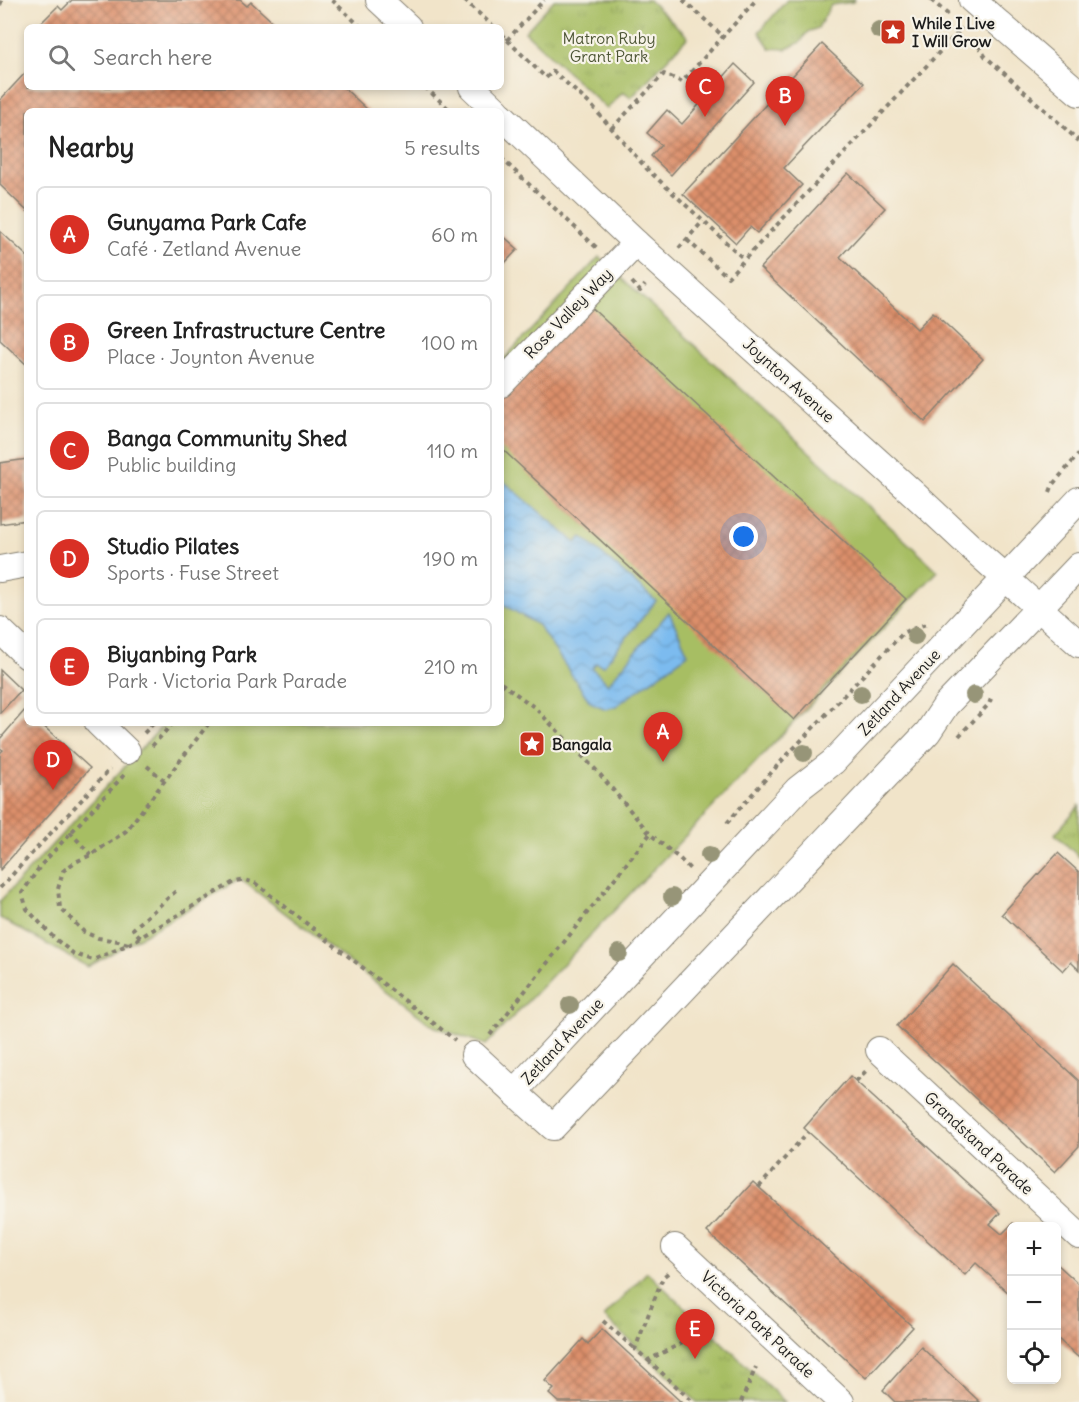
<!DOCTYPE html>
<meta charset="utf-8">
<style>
:root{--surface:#fff;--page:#f6f6f6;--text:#222;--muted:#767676;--line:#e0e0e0;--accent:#d93025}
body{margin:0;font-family:Delius,sans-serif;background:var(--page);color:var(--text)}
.controls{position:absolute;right:18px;bottom:18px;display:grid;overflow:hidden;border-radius:9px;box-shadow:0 3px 9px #0003}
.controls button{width:54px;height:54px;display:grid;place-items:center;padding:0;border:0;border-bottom:2px solid var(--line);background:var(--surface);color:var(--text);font:30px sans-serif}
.you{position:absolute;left:744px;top:537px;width:21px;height:21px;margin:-15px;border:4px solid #fff;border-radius:50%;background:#1a73e8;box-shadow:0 0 0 9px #1a73e833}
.badge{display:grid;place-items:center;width:39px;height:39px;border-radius:50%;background:var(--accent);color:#fff;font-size:20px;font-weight:700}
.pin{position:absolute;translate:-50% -50px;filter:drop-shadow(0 2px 3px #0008)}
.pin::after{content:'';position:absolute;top:32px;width:21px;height:18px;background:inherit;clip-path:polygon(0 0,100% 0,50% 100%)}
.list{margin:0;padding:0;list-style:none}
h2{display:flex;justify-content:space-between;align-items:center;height:78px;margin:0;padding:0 24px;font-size:26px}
h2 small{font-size:20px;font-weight:400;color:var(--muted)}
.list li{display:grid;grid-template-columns:39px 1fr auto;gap:18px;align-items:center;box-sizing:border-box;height:96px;margin:0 12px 12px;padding:0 12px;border:2px solid var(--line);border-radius:9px}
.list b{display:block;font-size:22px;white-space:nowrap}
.list p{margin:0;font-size:20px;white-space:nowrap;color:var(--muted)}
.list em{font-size:20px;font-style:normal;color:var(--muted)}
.icon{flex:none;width:33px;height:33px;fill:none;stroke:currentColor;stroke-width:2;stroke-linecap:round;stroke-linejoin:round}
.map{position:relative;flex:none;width:1079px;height:1402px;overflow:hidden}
.search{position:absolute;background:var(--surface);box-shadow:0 3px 9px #0003;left:24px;top:24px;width:480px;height:66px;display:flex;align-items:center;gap:15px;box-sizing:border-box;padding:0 21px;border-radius:9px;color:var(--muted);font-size:22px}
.panel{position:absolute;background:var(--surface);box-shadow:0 3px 9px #0003;left:24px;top:108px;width:480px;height:618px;border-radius:9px}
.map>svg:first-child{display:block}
.park{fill:url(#park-tufts);stroke:#626d40;stroke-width:1.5}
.pitch{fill:#a7be63;stroke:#626d40;stroke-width:1.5}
.water{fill:url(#water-waves);stroke:#4c6c86;stroke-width:1.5}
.building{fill:url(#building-cross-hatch)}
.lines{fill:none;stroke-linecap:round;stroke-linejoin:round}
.minor-casing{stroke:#868072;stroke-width:28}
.path{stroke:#868072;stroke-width:4;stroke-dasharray:4.5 4.5;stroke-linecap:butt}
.minor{stroke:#fff;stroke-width:26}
.tree{fill:#979578}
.labels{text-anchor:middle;stroke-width:4.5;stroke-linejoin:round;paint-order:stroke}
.poi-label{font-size:16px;font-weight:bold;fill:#1c1c1c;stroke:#f7f3e8;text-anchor:start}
.park-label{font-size:16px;fill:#4d5535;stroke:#f7f3e8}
.street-label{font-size:16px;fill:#1c1c1c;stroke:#f7f3e8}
</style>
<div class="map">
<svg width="1079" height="1402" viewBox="0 0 1079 1402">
<defs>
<pattern id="park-tufts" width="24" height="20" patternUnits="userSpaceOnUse" patternTransform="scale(1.5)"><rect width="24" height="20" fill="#a7be63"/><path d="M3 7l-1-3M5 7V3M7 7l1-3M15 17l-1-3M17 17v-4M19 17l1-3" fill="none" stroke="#8fa355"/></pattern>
<pattern id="water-waves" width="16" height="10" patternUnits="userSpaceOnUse" patternTransform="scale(1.5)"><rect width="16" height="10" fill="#7bbbef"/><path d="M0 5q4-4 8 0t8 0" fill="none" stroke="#6aa0cc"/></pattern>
<pattern id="building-cross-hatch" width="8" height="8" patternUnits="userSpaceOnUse" patternTransform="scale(1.5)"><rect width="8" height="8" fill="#dc8f6b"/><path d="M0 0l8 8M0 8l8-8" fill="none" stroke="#b27457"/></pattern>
</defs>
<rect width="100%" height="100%" fill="#f7f3e8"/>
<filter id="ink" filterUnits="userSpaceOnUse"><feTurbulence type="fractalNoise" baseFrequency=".0167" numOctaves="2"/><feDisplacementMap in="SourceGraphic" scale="12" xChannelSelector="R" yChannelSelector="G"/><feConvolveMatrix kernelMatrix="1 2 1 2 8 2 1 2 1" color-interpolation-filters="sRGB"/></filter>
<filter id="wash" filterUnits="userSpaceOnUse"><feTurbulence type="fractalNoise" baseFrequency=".008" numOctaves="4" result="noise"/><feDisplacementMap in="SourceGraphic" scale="24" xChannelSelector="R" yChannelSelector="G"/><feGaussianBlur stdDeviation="1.35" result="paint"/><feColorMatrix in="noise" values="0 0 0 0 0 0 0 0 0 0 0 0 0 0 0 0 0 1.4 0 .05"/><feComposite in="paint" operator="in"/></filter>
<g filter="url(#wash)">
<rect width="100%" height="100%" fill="#f1e4c9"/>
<g class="park">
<path d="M554 0H649L688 37 631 98 623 92 607 109 525 32Z"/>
<path d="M787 0H854L853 2 831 5 818 28 810 31 805 35 801 42 786 49 770 48 759 32Z"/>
<path d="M1079 806V857L1055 834Z"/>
<path d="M647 1272 785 1402H697L604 1317Z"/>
</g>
<path class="pitch" d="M599 257 938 571 486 1045 433 1026 240 879 88 967 0 918V901L165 723H501V362Z"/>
<path class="water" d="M501 479 576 543 582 537 656 601 603 666 596 663 592 668 608 684 669 612 688 654 616 706 606 709 590 702 538 625 501 603Z"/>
<g id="blocks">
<g class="building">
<path d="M72 0H240L247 6 251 2 278 27H44L40 24 58 6 62 10Z"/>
<path d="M822 44 864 83 784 168 802 185 757 233 750 227 736 243 683 194Z"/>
<path d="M735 64 754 82 671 175 651 156 661 145 647 133 667 110 682 124Z"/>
<path d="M27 71V87H343L369 111H27V211L0 185V100Z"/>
<path d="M848 173 885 208 840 257 917 329 933 312 983 359 925 422 760 268Z"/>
<path d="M0 231 27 256V365L0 340Z"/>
<path d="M501 234 518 249 501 267Z"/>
<path d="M582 299 906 599 794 720 501 448V387Z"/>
<path d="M27 459V520L0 524V463Z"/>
<path d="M0 670 21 690 0 713Z"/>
<path d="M25 710 27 712V723H40L90 768 0 870V753L3 750 0 748V739Z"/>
<path d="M1058 853 1079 872V970L1071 962 1063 971 1002 914Z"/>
<path d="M953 964 1079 1081V1146L1055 1172 897 1026Z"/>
<path d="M850 1076 1000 1213 990 1224 1002 1234 1013 1223 1017 1226H1012V1296L976 1263 965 1275 804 1128Z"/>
<path d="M753 1182 913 1327 866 1378 707 1232Z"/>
<path d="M1056 1263 1079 1284V1358L1056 1337Z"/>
<path d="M602 1329 681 1402H558L549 1394 554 1389 545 1381 583 1339 588 1344Z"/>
<path d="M921 1347 980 1402H895L883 1390Z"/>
</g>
</g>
</g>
<g filter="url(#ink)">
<use href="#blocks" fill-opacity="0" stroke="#868072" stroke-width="1.5"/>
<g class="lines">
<g class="minor-casing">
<g id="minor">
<path d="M379 0 408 27"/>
<path d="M972 0 1079 93"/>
<path d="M472 87 497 111"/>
<path d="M501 115 636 243 914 494 973 549 1079 644"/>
<path d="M501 384 636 243"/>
<path d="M1079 500 833 762 798 789 514 1092 553 1127 928 732 946 705 1079 566"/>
<path d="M0 569 27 564"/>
<path d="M0 630 27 656"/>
<path d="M98 723 127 751"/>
<path d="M879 1050 1079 1236"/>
<path d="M474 1055 514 1092"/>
<path d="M675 1247 841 1402"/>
</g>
</g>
<g class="path">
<path d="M332 0 361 27"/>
<path d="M464 0 494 27"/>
<path d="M683 0 724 37"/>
<path d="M931 0 951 17"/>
<path d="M0 5 2 0"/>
<path d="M501 34 546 78 553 71 592 106 647 169 744 259"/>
<path d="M974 38 985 56 1079 141"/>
<path d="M507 40 544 0"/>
<path d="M425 87 451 111"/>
<path d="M612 128 664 74 682 82 756 0"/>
<path d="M501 158 597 248"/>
<path d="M687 240 728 277 962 28"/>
<path d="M679 248 703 221"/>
<path d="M632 282 640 291 645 285"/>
<path d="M1050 492 1053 484 1079 454"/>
<path d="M501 683 534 707 598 772 650 834 680 859 690 869"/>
<path d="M144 733 154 723"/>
<path d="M959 736 989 704 992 696"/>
<path d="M152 746 173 723"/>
<path d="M147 766 164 780"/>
<path d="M124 775 41 865 22 893 27 909 54 938 74 954 93 960 129 944 232 883 245 880 255 883 455 1040"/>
<path d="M727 823 777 766 904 632 926 624"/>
<path d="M70 832 91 855"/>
<path d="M0 888 110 769"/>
<path d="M140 937 133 929 176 891"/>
<path d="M128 944 118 941 98 938 84 932 60 908 58 889 63 871 75 862 91 855 126 831 209 723"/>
<path d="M490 1035 650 834"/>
<path d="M856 1081 866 1071"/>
<path d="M759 1187 808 1132"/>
<path d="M668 1273 663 1277 635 1349 648 1360 713 1328"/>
<path d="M603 1321 635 1349"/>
<path d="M648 1360 693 1402"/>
<path d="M741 1402 756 1367"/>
</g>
<use href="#minor" class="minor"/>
</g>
<g class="tree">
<circle cx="879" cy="30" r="9"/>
<circle cx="915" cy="636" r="9"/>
<circle cx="861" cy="694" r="9"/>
<circle cx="974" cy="695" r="9"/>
<circle cx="804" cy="753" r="9"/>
<circle cx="709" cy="855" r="9"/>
<circle cx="672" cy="897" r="9"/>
<circle cx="619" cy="953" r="9"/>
<circle cx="570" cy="1005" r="9"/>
</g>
</g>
<defs>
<g id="sight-square" transform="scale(1.35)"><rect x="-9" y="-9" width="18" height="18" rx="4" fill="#c8321e" stroke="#f7f3e8"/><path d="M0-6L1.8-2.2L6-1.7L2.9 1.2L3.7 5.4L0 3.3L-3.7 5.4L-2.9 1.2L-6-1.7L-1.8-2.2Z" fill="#fff"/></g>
</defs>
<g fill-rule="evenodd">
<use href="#sight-square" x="893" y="32"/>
<use href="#sight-square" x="532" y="744"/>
</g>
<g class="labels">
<g class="poi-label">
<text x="912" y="29">While I Live<tspan x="912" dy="18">I Will Grow</tspan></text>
<text x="552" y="750">Bangala</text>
</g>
<g class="park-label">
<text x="609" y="44">Matron Ruby<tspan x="609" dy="18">Grant Park</tspan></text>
</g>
<g class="street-label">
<text transform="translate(568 313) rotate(-46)" y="6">Rose Valley Way</text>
<text transform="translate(789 380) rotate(42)" y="6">Joynton Avenue</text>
<text transform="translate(899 692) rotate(-47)" y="6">Zetland Avenue</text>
<text transform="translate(562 1041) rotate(-47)" y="6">Zetland Avenue</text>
<text transform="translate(979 1143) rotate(43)" y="6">Grandstand Parade</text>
<text transform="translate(758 1324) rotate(43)" y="6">Victoria Park Parade</text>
</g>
</g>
</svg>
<div class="controls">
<button>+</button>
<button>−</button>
<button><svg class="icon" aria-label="locate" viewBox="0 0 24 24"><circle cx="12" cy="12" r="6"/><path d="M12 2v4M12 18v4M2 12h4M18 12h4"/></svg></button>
</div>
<div class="you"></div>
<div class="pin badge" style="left:663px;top:762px">A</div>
<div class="pin badge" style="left:785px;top:126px">B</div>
<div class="pin badge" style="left:705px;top:117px">C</div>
<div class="pin badge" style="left:53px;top:790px">D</div>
<div class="pin badge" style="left:695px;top:1359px">E</div>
<div class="search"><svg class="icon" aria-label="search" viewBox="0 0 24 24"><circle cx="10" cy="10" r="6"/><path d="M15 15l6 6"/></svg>Search here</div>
<section class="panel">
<h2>Nearby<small>5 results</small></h2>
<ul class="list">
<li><span class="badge">A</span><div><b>Gunyama Park Cafe</b><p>Café · Zetland Avenue</p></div><em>60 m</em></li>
<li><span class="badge">B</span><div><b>Green Infrastructure Centre</b><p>Place · Joynton Avenue</p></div><em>100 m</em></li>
<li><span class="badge">C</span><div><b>Banga Community Shed</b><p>Public building</p></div><em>110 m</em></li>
<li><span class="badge">D</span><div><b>Studio Pilates</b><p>Sports · Fuse Street</p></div><em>190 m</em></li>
<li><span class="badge">E</span><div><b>Biyanbing Park</b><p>Park · Victoria Park Parade</p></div><em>210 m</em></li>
</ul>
</section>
</div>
